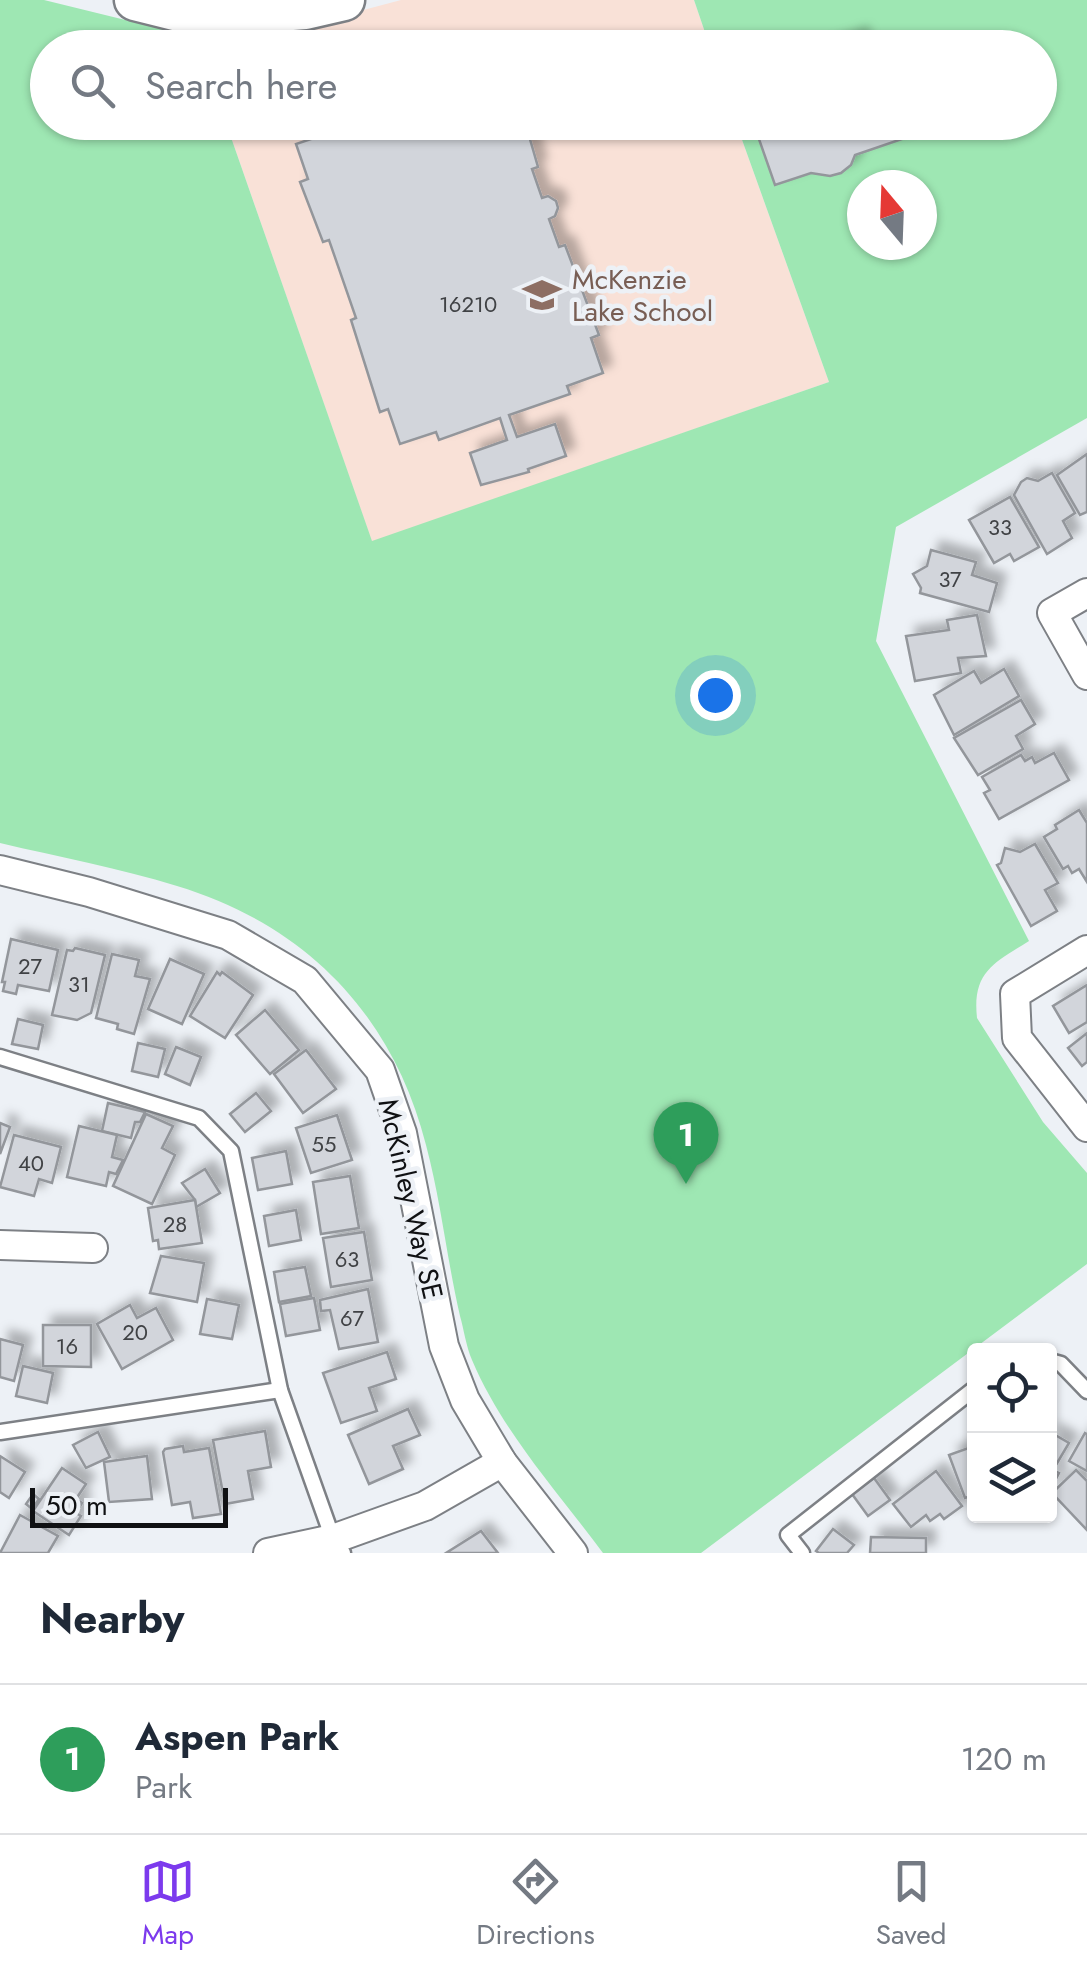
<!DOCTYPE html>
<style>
:root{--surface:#fff;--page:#f6f6f7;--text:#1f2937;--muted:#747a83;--line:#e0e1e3;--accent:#7c3aed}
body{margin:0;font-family:Jost,sans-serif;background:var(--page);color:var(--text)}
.controls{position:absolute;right:30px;bottom:30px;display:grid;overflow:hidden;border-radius:10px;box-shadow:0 2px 8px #0004}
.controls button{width:90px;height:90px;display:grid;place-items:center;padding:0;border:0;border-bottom:2px solid var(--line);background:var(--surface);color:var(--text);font:50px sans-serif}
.compass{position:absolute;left:847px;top:170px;width:90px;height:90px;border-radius:50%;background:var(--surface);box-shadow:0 2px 8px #0004;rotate:341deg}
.scale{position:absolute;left:30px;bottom:25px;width:198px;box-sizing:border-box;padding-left:10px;border:5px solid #101113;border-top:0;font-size:28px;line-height:35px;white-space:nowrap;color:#101113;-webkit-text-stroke:8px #edf1f6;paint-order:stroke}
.you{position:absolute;left:715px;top:695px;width:35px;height:35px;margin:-25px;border:8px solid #fff;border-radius:50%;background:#1a73e8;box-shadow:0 0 0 15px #1a73e833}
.badge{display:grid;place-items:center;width:65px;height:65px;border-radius:50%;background:var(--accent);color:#fff;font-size:32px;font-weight:700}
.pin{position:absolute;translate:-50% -82px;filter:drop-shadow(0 2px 5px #0008)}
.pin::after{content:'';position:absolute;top:52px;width:35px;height:30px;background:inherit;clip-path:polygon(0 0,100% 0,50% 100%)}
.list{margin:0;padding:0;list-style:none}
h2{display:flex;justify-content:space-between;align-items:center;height:130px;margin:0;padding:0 40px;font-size:42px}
h2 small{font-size:32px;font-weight:400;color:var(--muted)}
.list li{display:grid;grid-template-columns:65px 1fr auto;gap:30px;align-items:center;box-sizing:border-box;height:150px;padding:0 40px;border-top:2px solid var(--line)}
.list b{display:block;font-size:38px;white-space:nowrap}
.list p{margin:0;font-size:32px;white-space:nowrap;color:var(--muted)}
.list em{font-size:32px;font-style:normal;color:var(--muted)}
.icon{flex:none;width:55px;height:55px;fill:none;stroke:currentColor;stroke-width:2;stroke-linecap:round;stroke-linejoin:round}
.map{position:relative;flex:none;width:1087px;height:1553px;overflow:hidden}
.search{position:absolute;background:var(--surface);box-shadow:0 2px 8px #0004;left:30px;right:30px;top:30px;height:110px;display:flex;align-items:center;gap:25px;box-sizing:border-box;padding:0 35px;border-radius:55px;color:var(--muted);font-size:38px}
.sheet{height:280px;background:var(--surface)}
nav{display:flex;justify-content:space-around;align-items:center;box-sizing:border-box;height:140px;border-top:2px solid var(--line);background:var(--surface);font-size:28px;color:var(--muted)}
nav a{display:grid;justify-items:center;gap:5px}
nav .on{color:var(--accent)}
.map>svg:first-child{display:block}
.education{fill:#f9e1d7}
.green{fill:#9ee7b3;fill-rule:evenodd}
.building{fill:#d2d5db;stroke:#93969b;stroke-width:2.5;filter:url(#shadow)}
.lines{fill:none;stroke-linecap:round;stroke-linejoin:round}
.lane-casing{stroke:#7d8085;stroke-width:19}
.street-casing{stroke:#7d8085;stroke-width:32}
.secondary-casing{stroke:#7d8085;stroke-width:45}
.lane{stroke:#fff;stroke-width:14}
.street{stroke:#fff;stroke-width:28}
.secondary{stroke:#fff;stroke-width:40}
.labels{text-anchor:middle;stroke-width:9;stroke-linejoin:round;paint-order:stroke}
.number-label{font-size:22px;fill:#404245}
.education-label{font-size:28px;fill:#785e54;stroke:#edf1f6;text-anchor:start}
.street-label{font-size:28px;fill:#101113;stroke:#edf1f6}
</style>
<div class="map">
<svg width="1087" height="1553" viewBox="0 0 1087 1553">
<defs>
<filter id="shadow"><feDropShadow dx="9" dy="-9" stdDeviation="5" flood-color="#0004"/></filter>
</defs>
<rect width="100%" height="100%" fill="#edf1f6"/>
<g class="education">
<path d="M401 0H694L710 47 200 48 194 32 307 25Z"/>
<path d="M226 123H736L829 382 372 542Z"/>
</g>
<path class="green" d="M0 0H44L158 28 194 32 200 47 48 48V122L226 123 372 541 829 382 736 123 1040 122V48L710 47 694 0H1087V418L896 527 876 641 1029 941C994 963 972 972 977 1018L1043 1122 1087 1173V1264L701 1553H603C557 1491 502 1431 472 1360 466 1346 464 1330 460 1316 447 1260 441 1201 426 1145 393 1015 306 925 177 886 119 868 59 857 0 843ZM862 185H922V245H862Z"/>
<g class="building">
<path d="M859 36 863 48H825Z"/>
<path d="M525 122 538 167 532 169 542 198 548 196 556 201 558 208 555 216 549 219 559 247 565 245 599 335 591 338 603 373 567 386 570 394 509 415 517 437 555 424 566 456 528 469 529 472 481 485 470 453 507 440 500 418 439 440 436 432 400 444 388 409 380 412 351 320 356 318 329 240 323 242 300 182 308 179 296 144 332 132 329 123 332 122Z"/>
<path d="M753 122H942L943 125 855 155 851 165 841 173 830 176 811 173 775 185Z"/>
<path d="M1087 454V512L1080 515 1057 475Z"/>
<path d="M1052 473 1075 513 1063 521 1072 538 1047 554 1014 495 1021 482 1027 478 1038 481Z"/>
<path d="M1010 497 1039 547 1014 561 1010 554 994 563 969 520Z"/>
<path d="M931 550 976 562 972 575 997 583 989 612 920 593 921 588 913 574 927 566Z"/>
<path d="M977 615 986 656 958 658 961 673 915 681 906 636 949 630 947 620Z"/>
<path d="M1004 669 1019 696 954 735 934 695 974 671 981 683Z"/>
<path d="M1021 700 1035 724 1016 736 1023 749 978 775 954 738Z"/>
<path d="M1054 753 1069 780 999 819 984 793 990 790 982 777 1021 755 1025 761 1032 757 1035 763Z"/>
<path d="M1079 810 1087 823V882L1079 869 1072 873 1068 866 1063 869 1044 837 1057 829 1055 825Z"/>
<path d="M1035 844 1058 883 1045 890 1057 911 1031 926 997 865 1001 863 1005 848 1020 852Z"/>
<path d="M11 939 58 950 49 991 18 985 16 994 3 991 5 982H2Z"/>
<path d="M75 948 105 955 91 1013 77 1020 52 1015 67 950 73 951Z"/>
<path d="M112 954 139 960 135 976 150 979 134 1034 117 1029 118 1024 96 1018Z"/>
<path d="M170 959 204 974 182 1024 148 1009Z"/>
<path d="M217 972 220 975 222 972 253 995 225 1038 190 1016Z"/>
<path d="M1087 985V1022L1069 1033 1053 1006Z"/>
<path d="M265 1010 299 1050 270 1074 236 1035Z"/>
<path d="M18 1019 43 1025 38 1049 12 1044Z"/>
<path d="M1087 1033V1062L1082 1066 1068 1048Z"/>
<path d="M138 1043 165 1049 158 1077 132 1071Z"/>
<path d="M176 1047 201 1057 190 1085 165 1074Z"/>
<path d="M306 1050 336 1089 303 1113 274 1074Z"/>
<path d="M256 1093 271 1111 245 1132 230 1114Z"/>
<path d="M108 1103 145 1112 140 1122H135L131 1138 102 1131Z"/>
<path d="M146 1114 173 1126 162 1148 175 1155 152 1204 113 1186Z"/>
<path d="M337 1115 352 1160 311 1173 296 1128Z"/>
<path d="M0 1123 10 1127 0 1154Z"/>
<path d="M79 1126 117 1135 112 1157 123 1160 116 1174 109 1172 106 1186 67 1177Z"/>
<path d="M14 1135 61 1147 52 1183 39 1179 34 1196 0 1187Z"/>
<path d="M286 1151 292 1184 258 1190 252 1158Z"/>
<path d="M205 1169 220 1193 196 1207 195 1200 182 1183Z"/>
<path d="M350 1176 359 1228 321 1234 313 1182Z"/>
<path d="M195 1200 202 1243 159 1249 158 1240 153 1241 148 1208Z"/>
<path d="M296 1210 301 1240 269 1246 264 1216Z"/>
<path d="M364 1232 372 1280 331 1287 323 1238Z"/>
<path d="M161 1256 204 1263 197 1302 150 1293Z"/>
<path d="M305 1267 311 1296 279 1302 274 1272Z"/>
<path d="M368 1289 378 1342 339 1349 330 1310 321 1311 320 1300Z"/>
<path d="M314 1298 320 1330 286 1336 280 1304Z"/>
<path d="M207 1299 239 1305 232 1339 200 1334Z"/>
<path d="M130 1305 137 1318 156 1308 173 1340 122 1369 97 1324Z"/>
<path d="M43 1325H91V1367L43 1366Z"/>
<path d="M0 1339 23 1345 14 1381 0 1377Z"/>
<path d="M387 1352 396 1379 369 1388 377 1411 341 1423 323 1373Z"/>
<path d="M23 1366 53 1373 47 1403 16 1396Z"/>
<path d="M408 1409 420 1435 393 1446 403 1469 369 1484 348 1435Z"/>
<path d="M265 1431 271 1467 248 1471 253 1499 225 1504 213 1440Z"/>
<path d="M98 1432 110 1457 86 1468 73 1445Z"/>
<path d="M1050 1432 1069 1443 1053 1470 1059 1473 1050 1490Z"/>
<path d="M1085 1433 1087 1434V1471L1069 1461Z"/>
<path d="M183 1446 184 1452 209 1448 221 1514 193 1518 190 1502 172 1505 163 1452 165 1449Z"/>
<path d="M974 1446V1495L965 1498 949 1455Z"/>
<path d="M0 1456 25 1472 9 1498 0 1492Z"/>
<path d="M147 1456 152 1499 109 1502 104 1462Z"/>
<path d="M62 1468 86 1484 76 1499 82 1503 76 1513 81 1516 69 1535 33 1511Z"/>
<path d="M1076 1470 1087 1481V1530L1052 1493Z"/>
<path d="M936 1471 962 1506 944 1519 940 1514 930 1521 926 1515 911 1527 893 1504Z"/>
<path d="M874 1478 890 1500 868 1516 852 1494Z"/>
<path d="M33 1494 39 1499 32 1509 26 1504Z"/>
<path d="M20 1515 58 1536 48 1553H0Z"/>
<path d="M833 1529 854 1545 847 1553H819L816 1551Z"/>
<path d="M481 1531 498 1553H446Z"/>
<path d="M871 1537 926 1538V1553H870Z"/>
</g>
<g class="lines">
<g class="lane-casing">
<g id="lane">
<path d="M0 1057 199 1118 231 1151 280 1390 333 1539 343 1553"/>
<path d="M1050 1361 1061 1364 1087 1391"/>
<path d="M0 1432 280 1390"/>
<path d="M802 1553 788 1535 974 1389"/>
</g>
</g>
<g class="street-casing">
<g id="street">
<path d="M1087 593 1052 613 1087 675"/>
<path d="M0 870 89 892 228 935 305 980 380 1070 402 1133 444 1346 465 1400 502 1462 573 1553"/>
<path d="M1087 950 1015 994 1017 1038 1087 1127"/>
<path d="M0 1245 93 1248"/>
<path d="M268 1553 333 1539 425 1506 502 1462"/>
</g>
</g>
<g class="secondary-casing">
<path id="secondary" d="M135 0 203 17 305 9 344 0"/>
</g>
<use href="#lane" class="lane"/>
<use href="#street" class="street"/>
<use href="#secondary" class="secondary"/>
</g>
<defs>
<g id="school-bare" transform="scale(3)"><path d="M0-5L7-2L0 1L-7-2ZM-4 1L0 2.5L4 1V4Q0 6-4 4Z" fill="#8d6e63" stroke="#edf1f6" stroke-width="2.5" paint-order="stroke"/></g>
</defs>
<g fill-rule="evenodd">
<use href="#school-bare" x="542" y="295"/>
</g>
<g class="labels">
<g class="number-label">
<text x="468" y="312">16210</text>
<text x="1000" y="535">33</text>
<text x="950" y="587">37</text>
<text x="30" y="974">27</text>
<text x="79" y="992">31</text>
<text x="324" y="1152">55</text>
<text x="31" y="1171">40</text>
<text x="175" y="1232">28</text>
<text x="347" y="1267">63</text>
<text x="352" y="1326">67</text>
<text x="135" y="1340">20</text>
<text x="67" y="1354">16</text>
</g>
<g class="education-label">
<text x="572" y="289">McKenzie<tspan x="572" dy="32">Lake School</tspan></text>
</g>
<g class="street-label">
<text transform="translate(411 1199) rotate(77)" y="10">McKinley Way SE</text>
</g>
</g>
</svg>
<div class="controls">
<button><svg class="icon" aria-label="locate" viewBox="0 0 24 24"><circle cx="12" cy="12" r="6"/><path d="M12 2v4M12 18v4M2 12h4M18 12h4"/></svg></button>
<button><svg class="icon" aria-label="layers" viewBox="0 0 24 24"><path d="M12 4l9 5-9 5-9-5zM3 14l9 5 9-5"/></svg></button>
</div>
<svg class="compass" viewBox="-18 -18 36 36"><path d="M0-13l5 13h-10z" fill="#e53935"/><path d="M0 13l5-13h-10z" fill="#747a83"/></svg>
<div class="scale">50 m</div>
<div class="you"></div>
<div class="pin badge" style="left:686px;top:1184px;background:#2e9e5b">1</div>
<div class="search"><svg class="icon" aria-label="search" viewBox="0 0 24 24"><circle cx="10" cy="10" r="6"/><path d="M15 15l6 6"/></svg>Search here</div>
</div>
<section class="sheet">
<h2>Nearby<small></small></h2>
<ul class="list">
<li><span class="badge" style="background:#2e9e5b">1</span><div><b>Aspen Park</b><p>Park</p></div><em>120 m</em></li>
</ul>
</section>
<nav>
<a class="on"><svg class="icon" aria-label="map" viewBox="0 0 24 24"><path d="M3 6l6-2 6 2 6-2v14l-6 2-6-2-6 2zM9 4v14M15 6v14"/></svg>Map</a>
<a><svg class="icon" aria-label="directions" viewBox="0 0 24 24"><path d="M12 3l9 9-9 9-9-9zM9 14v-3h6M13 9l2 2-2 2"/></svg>Directions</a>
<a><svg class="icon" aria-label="saved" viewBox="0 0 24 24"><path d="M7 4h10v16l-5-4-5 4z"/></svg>Saved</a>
</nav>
